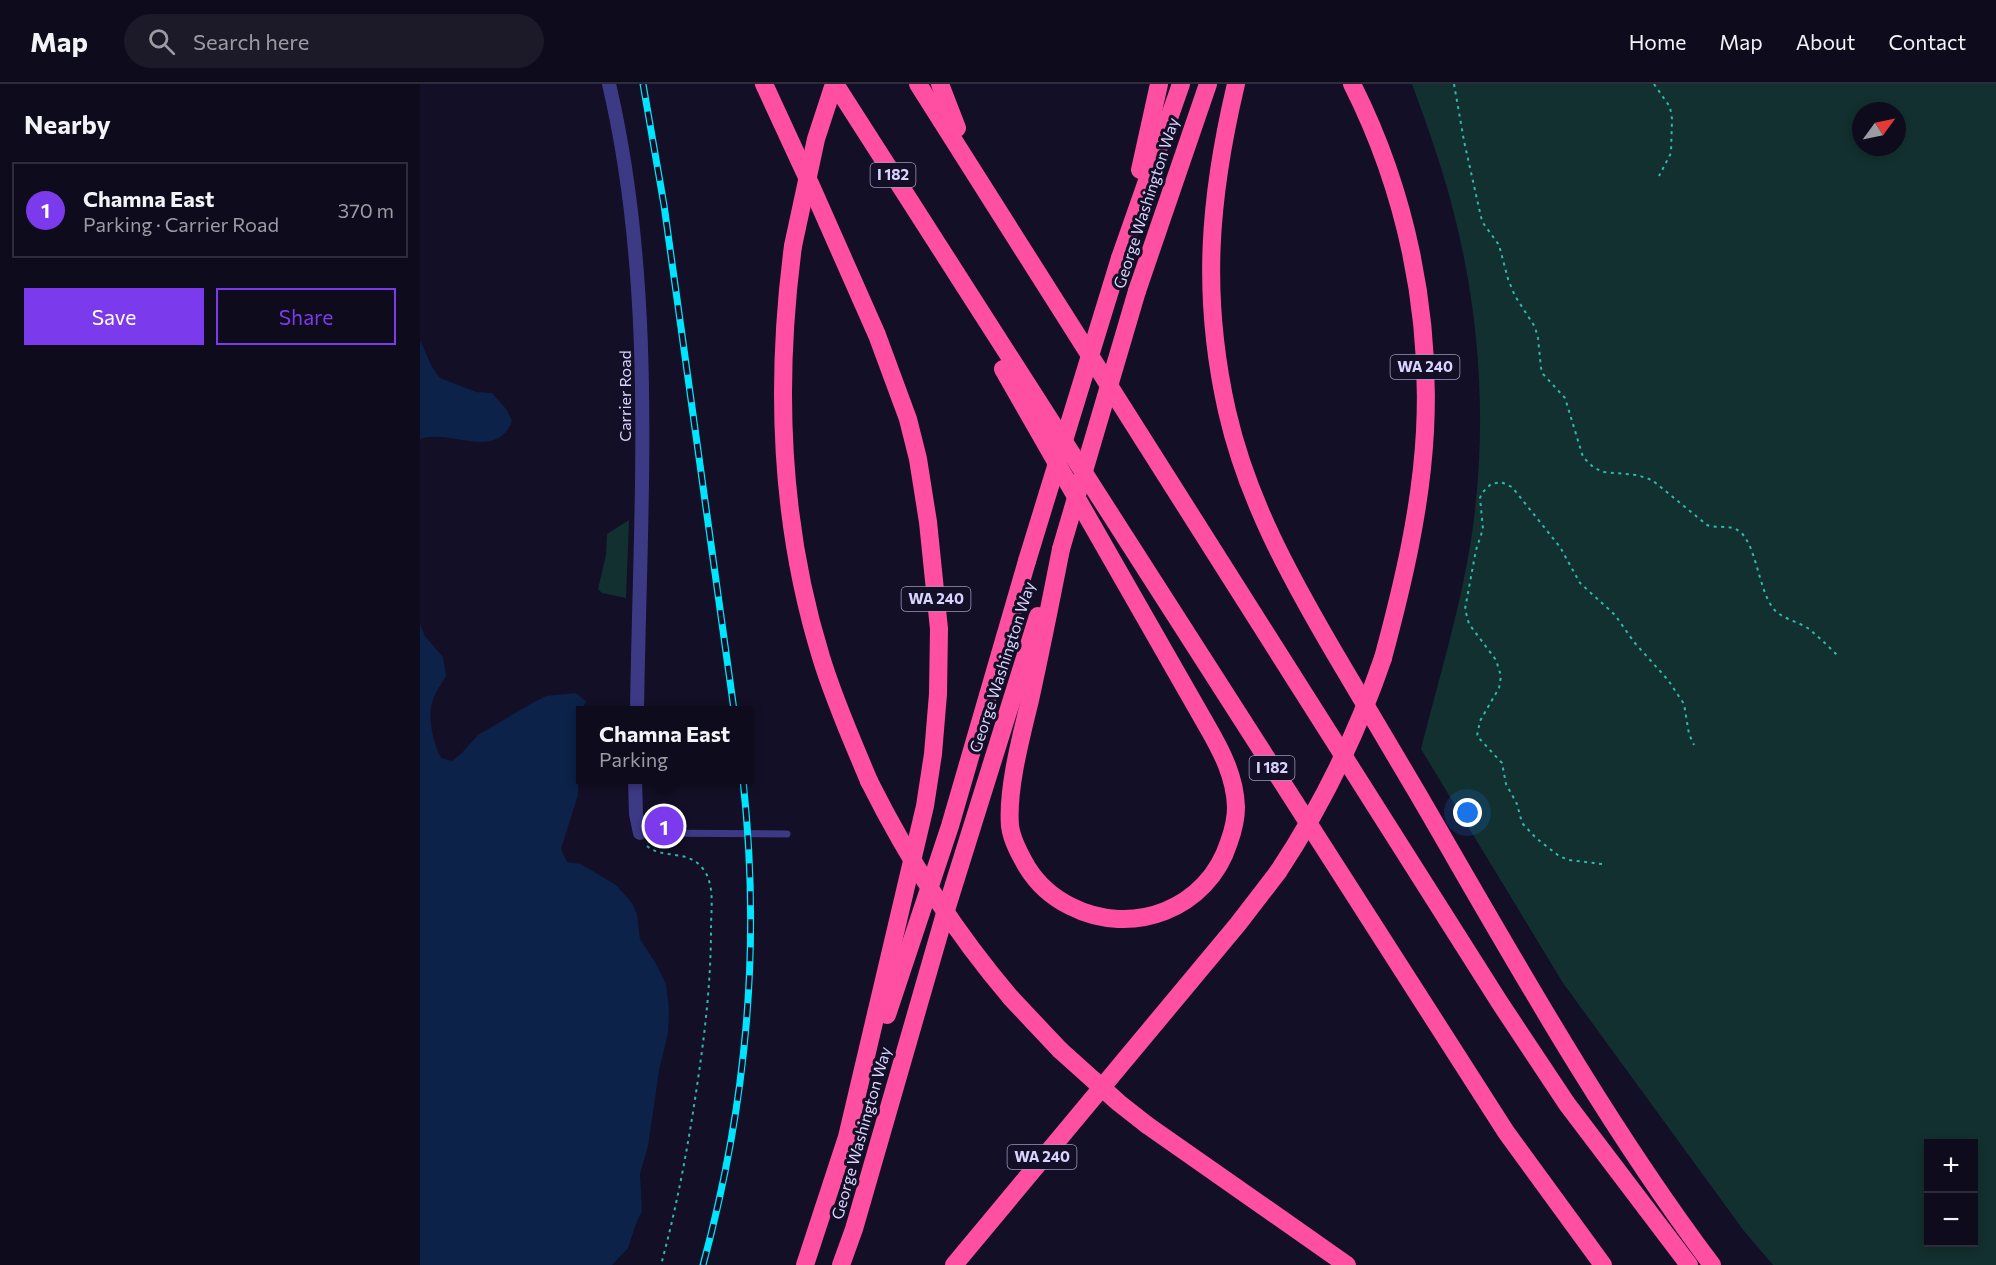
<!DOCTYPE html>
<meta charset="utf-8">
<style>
:root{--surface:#0e0b1c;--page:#1c1929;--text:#f1f3f6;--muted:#9b9ba3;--line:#2e2b3b;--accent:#7c3aed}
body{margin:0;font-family:Commissioner,sans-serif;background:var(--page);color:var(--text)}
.controls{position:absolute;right:18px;bottom:18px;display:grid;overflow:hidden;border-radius:0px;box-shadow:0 3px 9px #0003}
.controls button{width:54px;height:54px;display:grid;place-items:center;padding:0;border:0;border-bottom:2px solid var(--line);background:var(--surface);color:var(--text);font:30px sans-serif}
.compass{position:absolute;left:1432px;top:18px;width:54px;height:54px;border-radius:50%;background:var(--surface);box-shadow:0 3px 9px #0003;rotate:57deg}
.you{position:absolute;left:1048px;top:729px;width:21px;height:21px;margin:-15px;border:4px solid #fff;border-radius:50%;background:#1a73e8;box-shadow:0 0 0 9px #1a73e833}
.badge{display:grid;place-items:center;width:39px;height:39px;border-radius:50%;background:var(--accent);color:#fff;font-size:20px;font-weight:700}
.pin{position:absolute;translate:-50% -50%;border:3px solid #fff;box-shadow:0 2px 6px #0006}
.popup{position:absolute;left:156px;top:622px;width:177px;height:78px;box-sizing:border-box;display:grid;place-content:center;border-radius:0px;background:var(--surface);filter:drop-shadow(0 2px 4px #0005);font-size:20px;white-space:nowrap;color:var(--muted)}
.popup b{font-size:22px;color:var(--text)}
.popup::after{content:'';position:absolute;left:50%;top:100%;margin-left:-12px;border:12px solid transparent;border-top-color:var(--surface)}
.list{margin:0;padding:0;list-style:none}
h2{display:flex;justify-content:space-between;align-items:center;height:78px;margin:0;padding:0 24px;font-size:26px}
h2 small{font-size:20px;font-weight:400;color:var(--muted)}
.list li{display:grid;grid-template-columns:39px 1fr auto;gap:18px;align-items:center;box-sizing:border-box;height:96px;margin:0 12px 12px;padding:0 12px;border:2px solid var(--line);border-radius:0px}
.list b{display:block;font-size:22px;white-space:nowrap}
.list p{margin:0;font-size:20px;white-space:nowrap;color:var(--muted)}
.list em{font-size:20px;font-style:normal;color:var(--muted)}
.actions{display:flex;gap:12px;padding:18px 24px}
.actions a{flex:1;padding:14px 0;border:2px solid var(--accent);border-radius:0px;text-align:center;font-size:21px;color:var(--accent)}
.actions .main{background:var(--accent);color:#fff}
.icon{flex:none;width:33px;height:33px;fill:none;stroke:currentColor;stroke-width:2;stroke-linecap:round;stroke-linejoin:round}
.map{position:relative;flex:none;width:1576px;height:1181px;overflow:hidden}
header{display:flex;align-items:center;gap:36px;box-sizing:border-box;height:84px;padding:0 30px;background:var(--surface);border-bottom:2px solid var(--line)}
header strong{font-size:28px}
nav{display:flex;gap:33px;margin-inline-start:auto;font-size:21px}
.search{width:420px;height:54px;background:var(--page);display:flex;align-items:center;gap:15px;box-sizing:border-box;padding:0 21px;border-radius:33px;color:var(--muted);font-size:22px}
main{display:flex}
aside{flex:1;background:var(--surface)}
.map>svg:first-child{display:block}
.green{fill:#12302f;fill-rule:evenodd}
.water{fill:#0c2248}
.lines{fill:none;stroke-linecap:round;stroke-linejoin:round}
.path{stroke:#2fb8b0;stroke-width:2;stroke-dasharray:3 4.5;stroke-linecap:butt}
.service{stroke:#3d3a85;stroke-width:7}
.minor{stroke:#3d3a85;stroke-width:14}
.motorway{stroke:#ff4fa3;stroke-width:18}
.rail-casing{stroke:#00e5ff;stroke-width:7}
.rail{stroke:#130f26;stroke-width:4.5;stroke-dasharray:14;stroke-linecap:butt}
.motorway-bridge{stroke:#ff4fa3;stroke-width:18}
.labels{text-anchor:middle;stroke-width:6;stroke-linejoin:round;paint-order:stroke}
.shield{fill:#130f26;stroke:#9e99be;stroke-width:1.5}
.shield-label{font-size:15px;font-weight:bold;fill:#d9d4ff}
.street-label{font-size:16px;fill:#d9d4ff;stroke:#130f26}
</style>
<header>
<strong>Map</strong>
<div class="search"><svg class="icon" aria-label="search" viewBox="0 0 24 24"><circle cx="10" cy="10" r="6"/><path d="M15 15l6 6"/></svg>Search here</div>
<nav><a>Home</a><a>Map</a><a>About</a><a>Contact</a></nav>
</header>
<main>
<aside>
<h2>Nearby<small></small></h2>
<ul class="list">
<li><span class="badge">1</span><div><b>Chamna East</b><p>Parking · Carrier Road</p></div><em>370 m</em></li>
</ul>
<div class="actions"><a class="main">Save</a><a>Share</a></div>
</aside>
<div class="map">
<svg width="1576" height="1181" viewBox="0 0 1576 1181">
<rect width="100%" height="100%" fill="#130f26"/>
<g class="green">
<path d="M992 0H1576V1181H1353L1324 1147 1143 899 1001 665C1021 586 1046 507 1055 426 1066 330 1059 228 1035 134 1024 88 1008 44 992 0ZM1441 27H1477V63H1441ZM1508 1060H1554V1158H1508Z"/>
<path d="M209 436 206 514 182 509 178 505 186 471 187 450Z"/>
</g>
<g class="water">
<path d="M0 256 12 283 20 294 56 308 72 309 87 326 92 337C76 378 31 344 0 355Z"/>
<path d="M0 540 5 552 23 573 26 592C22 599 17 606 14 613 6 630 13 658 21 674L32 677 41 670 58 651 114 618 126 612 155 609 166 617 162 626H160L158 711 141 765 147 778 161 780 196 801 212 819 217 830 220 855 235 878 246 900 249 925 248 949 239 987 228 1062 220 1090 222 1127 217 1137 208 1164 192 1181H0Z"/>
</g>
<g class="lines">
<g class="path">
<path d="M1034 0 1044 57 1061 133 1063 139 1079 161 1088 195 1095 212 1115 243 1118 254 1121 284 1123 290 1145 314 1163 373 1173 383 1183 388 1217 391 1232 396 1287 441C1297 445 1310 440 1319 447 1336 459 1339 507 1353 524 1361 535 1378 537 1389 545 1399 553 1408 562 1417 571"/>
<path d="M1234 0 1250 23 1252 35 1251 69 1239 92"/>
<path d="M227 762C243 776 268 764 284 786 295 802 291 826 291 844 291 897 285 949 277 1002 268 1063 257 1122 241 1181"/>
<path d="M1182 780 1149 776 1139 772 1116 754 1102 739 1097 720 1086 700 1082 679 1057 652 1060 637 1079 604 1081 592 1076 576 1049 540 1045 525 1056 466 1063 445 1060 414 1062 409 1071 400 1081 398 1092 403 1140 463 1160 499 1195 531 1214 558 1248 596 1264 620 1269 650 1274 661"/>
</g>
<path class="service" d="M220 749 367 750"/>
<g class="minor">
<path d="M189 0C237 205 220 418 217 626"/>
<path d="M215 696 216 730 220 749"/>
</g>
<g class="motorway">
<path d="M344 0 392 104 457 251 488 335 498 375 508 438 519 545 518 610 513 670 505 722 427 1053 385 1181"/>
<path d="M415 0 1086 1048 1183 1181"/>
<path d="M498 0 1080 919 1147 1020 1269 1181"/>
<path d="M520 0 537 44"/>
<path d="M816 0C789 114 781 211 807 327 827 415 869 491 914 568 942 615 970 663 998 710 1091 870 1181 1033 1292 1181"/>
<path d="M932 0C986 107 1011 227 1005 347 1001 424 983 500 963 574"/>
<path d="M720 86 739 0"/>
<path d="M373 162C355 299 360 440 401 573 414 616 432 656 449 697"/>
<path d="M700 174 761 0"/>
<path d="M717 207 788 0"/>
<path d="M583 285 787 642C802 668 815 693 816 723 816 735 813 747 809 758 788 825 712 854 650 822 632 813 618 801 607 783 600 771 592 757 590 742 587 705 601 653 610 616 621 566 631 516 641 465"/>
<path d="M591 914 640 966"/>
<path d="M467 931 530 742 607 477"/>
<path d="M727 1041 927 1181"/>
<path d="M421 1181 434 1145 526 826 618 532"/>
<path d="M534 1181 818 840 858 788"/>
</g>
<g class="rail-casing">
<g id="rail">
<path d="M223 0 244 121 314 626"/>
<path d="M283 1181C327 1019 341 862 323 696"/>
</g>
</g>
<use href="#rail" class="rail"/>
<g class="motorway-bridge">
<path d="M373 162 396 55 414 0"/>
<path d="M641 465 717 207"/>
<path d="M607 477 700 174"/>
<path d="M449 697C489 777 533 846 591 914"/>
<path d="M858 788C903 720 937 650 963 574"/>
<path d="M640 966 699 1019 727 1041"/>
</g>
</g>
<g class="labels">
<g class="shield">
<rect x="450.5" y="79" width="45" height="24" rx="4.5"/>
<rect x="970.5" y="271" width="69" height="24" rx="4.5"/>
<rect x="481.5" y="503" width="69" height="24" rx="4.5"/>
<rect x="829.5" y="672" width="45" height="24" rx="4.5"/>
<rect x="587.5" y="1061" width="69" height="24" rx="4.5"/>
</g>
<g class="shield-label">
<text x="473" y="96">I 182</text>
<text x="1005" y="288">WA 240</text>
<text x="516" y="520">WA 240</text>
<text x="852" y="689">I 182</text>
<text x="622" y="1078">WA 240</text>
</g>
<g class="street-label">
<text transform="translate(726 119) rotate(-72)" y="6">George Washington Way</text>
<text transform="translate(205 312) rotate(-90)" y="6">Carrier Road</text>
<text transform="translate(582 583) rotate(-72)" y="6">George Washington Way</text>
<text transform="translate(441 1049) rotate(-74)" y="6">George Washington Way</text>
</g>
</g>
</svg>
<div class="controls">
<button>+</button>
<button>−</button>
</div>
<svg class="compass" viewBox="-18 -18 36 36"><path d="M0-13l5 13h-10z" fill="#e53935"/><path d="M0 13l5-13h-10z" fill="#9b9ba3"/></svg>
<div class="you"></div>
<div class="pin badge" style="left:244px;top:742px">1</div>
<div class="popup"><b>Chamna East</b>Parking</div>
</div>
</main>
